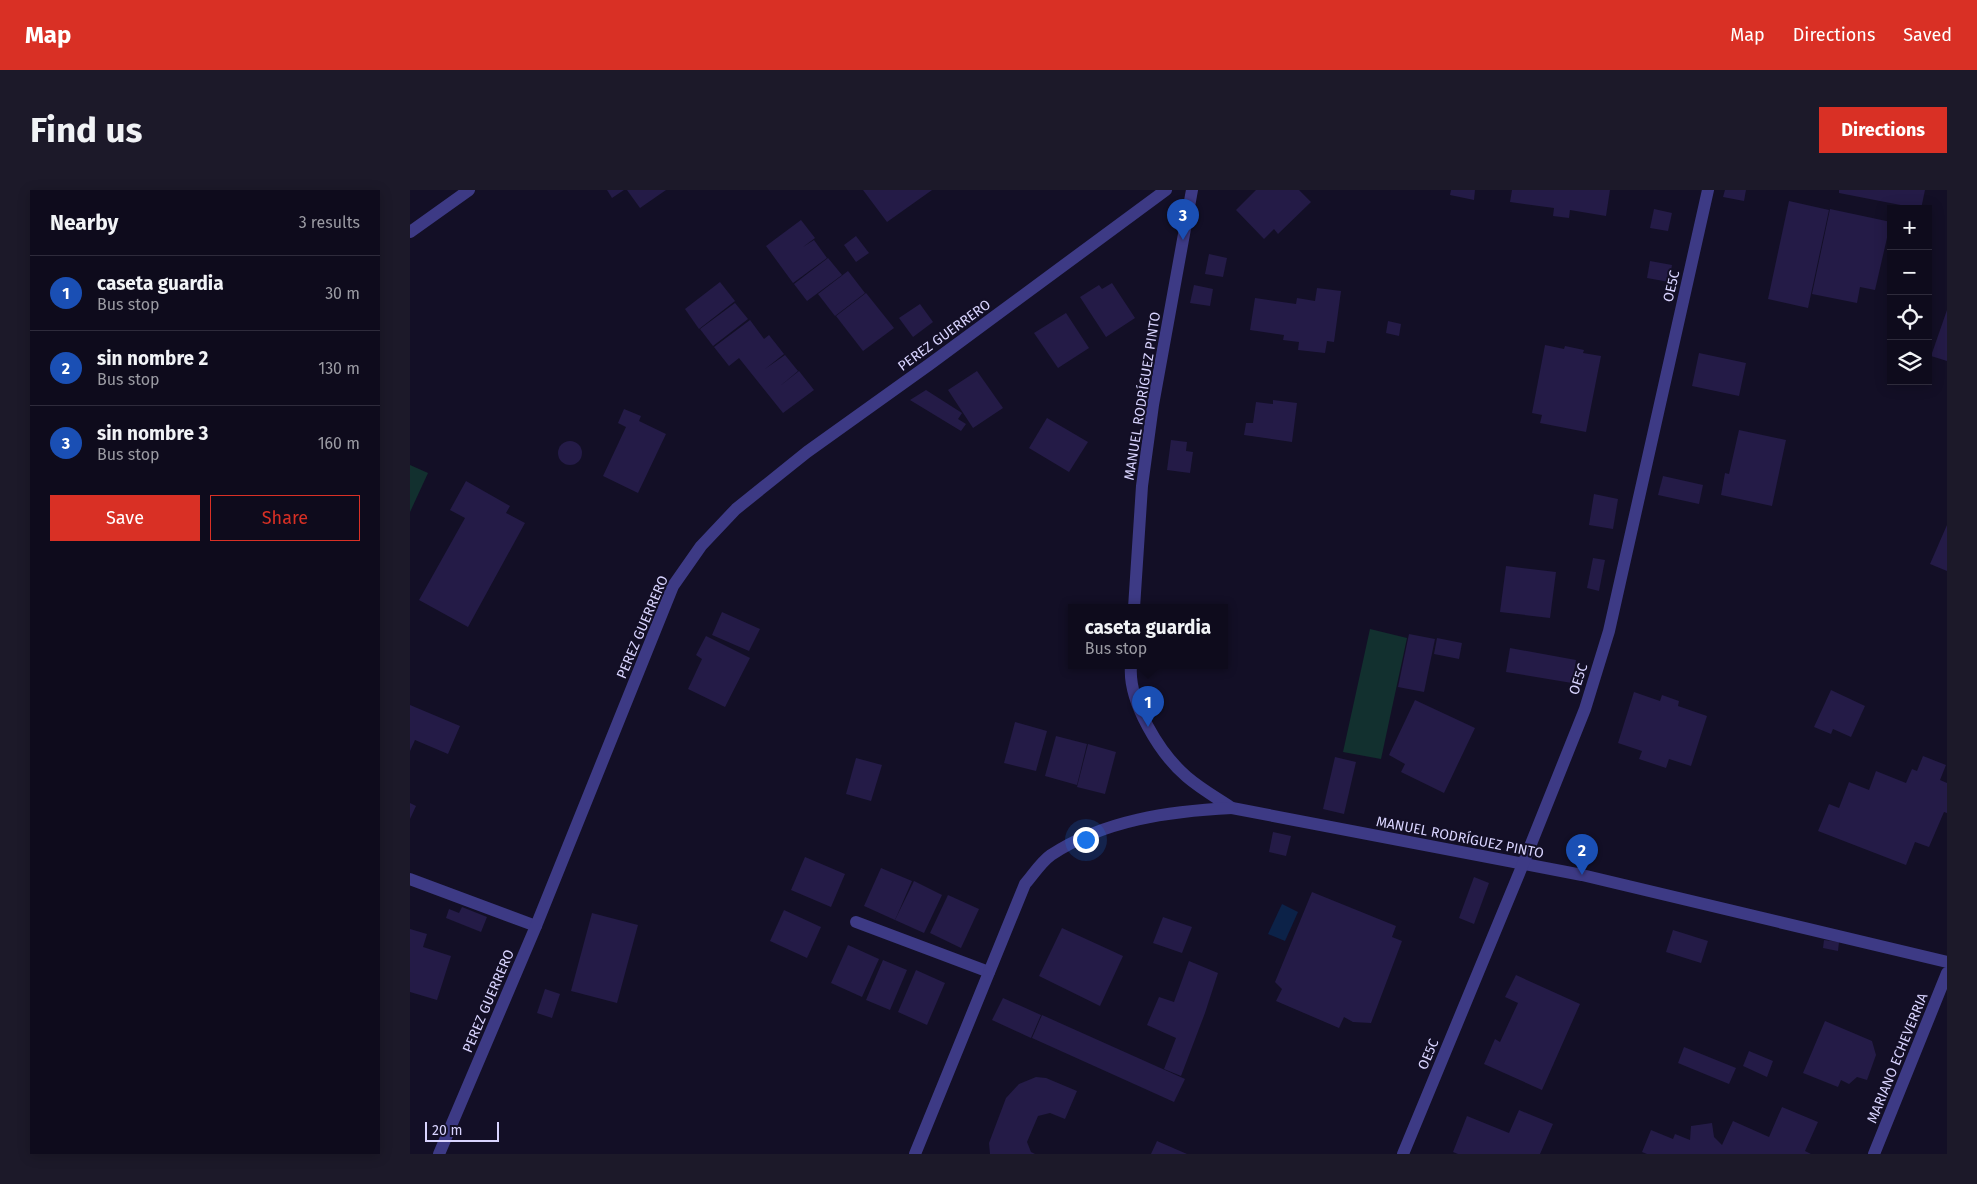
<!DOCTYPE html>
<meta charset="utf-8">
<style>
:root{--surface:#0e0b1c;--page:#1c1929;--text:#f1f3f6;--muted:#9b9ba3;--line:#2e2b3b;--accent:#d93025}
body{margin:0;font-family:"Fira Sans",sans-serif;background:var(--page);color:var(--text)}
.controls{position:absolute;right:15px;top:15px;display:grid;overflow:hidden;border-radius:0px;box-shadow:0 2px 12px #0003}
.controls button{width:45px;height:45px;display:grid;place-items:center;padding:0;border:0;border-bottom:1px solid var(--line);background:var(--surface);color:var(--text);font:25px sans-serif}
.scale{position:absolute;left:15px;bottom:12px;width:74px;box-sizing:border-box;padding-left:5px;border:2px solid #d9d4ff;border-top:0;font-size:14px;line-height:18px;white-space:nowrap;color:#d9d4ff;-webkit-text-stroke:4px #130f26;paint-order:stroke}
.you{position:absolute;left:675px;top:649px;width:18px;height:18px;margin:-12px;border:4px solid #fff;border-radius:50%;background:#1a73e8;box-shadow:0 0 0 8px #1a73e833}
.badge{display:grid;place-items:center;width:32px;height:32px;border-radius:50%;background:var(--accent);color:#fff;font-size:16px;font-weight:700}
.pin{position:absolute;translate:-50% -41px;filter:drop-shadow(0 1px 2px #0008)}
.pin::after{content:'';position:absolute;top:26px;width:18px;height:15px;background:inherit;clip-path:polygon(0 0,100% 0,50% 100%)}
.popup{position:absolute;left:658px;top:414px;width:160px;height:65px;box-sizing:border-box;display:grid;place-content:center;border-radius:0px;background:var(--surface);filter:drop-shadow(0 1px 4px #0005);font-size:16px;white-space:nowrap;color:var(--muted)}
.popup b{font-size:19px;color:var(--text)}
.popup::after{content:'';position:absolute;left:50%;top:100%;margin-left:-10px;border:10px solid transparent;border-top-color:var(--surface)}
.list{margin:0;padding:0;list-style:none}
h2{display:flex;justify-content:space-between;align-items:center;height:65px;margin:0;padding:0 20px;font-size:21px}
h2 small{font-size:16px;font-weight:400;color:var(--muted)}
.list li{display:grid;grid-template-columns:32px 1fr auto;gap:15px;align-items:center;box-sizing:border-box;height:75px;padding:0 20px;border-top:1px solid var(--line)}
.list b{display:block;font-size:19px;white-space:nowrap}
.list p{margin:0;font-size:16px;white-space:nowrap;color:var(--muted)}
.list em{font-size:16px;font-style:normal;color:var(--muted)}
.actions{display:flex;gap:10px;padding:15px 20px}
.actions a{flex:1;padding:11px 0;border:1px solid var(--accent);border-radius:0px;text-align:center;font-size:18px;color:var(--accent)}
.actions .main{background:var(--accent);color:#fff}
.icon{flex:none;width:28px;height:28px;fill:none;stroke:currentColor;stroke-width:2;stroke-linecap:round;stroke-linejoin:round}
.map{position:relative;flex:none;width:1537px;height:964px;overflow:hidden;border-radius:0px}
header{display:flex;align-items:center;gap:30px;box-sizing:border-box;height:70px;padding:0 25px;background:var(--accent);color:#fff}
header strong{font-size:24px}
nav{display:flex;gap:28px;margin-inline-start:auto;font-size:18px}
.intro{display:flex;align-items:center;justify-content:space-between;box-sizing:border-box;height:120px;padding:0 30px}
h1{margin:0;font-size:35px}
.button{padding:12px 22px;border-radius:0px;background:var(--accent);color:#fff;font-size:18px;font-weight:700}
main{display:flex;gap:30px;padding:0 30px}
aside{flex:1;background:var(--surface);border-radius:0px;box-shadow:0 2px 12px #0003}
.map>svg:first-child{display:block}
.green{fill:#12302f}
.water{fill:#0c2248}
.building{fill:#241b47}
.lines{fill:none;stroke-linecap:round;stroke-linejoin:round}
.lane{stroke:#3d3a85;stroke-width:12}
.street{stroke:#3d3a85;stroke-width:12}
.labels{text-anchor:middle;stroke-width:4;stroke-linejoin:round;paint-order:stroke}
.street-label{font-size:14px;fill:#d9d4ff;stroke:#130f26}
</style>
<header>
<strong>Map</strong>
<nav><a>Map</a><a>Directions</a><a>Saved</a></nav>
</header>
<div class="intro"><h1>Find us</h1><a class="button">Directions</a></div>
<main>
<aside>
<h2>Nearby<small>3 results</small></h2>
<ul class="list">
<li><span class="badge" style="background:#1a4fb4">1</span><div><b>caseta guardia</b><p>Bus stop</p></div><em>30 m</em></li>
<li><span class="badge" style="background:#1a4fb4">2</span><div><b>sin nombre 2</b><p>Bus stop</p></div><em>130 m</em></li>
<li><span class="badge" style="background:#1a4fb4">3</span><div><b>sin nombre 3</b><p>Bus stop</p></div><em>160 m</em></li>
</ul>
<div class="actions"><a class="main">Save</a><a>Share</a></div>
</aside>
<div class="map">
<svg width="1537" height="964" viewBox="0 0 1537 964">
<rect width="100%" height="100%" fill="#130f26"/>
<g class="green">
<path d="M0 275 18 283 0 322Z"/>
<path d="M960 439 997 448 971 569 933 562Z"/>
</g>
<path class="water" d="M872 714 888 722 875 751 858 744Z"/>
<g class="building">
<path d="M197 0H214L202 8Z"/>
<path d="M217 0H256L230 18Z"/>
<path d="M453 0H522L477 32Z"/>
<path d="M846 0H889L901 12 868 44 864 39 854 49 826 20Z"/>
<path d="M1041 0H1065L1064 10 1040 5Z"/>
<path d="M1102 0H1200L1196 26 1160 20 1159 28 1143 26 1144 18 1100 12Z"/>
<path d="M1315 0H1336L1334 11 1313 7Z"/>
<path d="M1429 0H1515L1511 19 1429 3Z"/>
<path d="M1379 11 1419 20 1398 118 1358 109Z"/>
<path d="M1244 19 1262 23 1258 41 1240 38Z"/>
<path d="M1420 19 1481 32V49L1477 48 1465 100 1450 97 1447 113 1402 104Z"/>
<path d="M391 30 405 48 393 57 404 50 417 68 383 93 356 56Z"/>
<path d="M446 46 459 63 446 72 434 55Z"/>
<path d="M799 64 817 68 813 87 795 84Z"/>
<path d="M418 68 432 85 397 111 384 94Z"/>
<path d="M1240 71 1262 75 1259 92 1237 88Z"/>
<path d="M438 81 455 103 425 126 408 104Z"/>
<path d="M310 92 325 111 289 139 275 119Z"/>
<path d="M702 93 725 128 696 147 670 107 689 95 692 99Z"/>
<path d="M784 95 803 99 800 116 780 113Z"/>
<path d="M907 98 931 101 924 152 917 151 915 163 888 160 889 152 873 150 874 145 840 140 845 108 886 114 887 108 905 111Z"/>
<path d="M456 103 484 138 453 161 426 126Z"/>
<path d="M325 113 338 129 303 156 290 139Z"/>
<path d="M510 114 523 132 503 147 489 128Z"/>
<path d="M1537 120V171L1521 166Z"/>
<path d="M656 123 679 158 648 178 624 143Z"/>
<path d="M340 130 354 149 359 145 374 164 355 179 375 165 388 181 370 196 389 181 404 200 373 223 329 168 319 176 304 157Z"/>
<path d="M978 131 991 134 989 146 976 143Z"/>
<path d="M1135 155 1154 159 1155 156 1174 160 1173 163 1191 166 1176 242 1130 233 1132 225 1122 223Z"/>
<path d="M1289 163 1336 173 1329 206 1282 196Z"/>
<path d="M567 181 593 218 563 238 538 200Z"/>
<path d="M516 200 552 223 548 229 556 234 551 241 500 210Z"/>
<path d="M863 210 887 213 882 252 834 245 836 233H843L846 212 863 214Z"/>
<path d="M214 219 231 226 229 231 256 244 228 303 193 286 216 237 208 233Z"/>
<path d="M637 228 678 252 659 282 619 258Z"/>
<path d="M1329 240 1376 250 1362 316 1311 305 1315 283 1319 284Z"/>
<path d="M761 250 777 252 776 261 783 262 780 283 757 280Z"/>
<circle cx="160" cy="263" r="12"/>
<path d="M1253 286 1293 295 1289 314 1248 305Z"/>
<path d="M56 291 100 316 96 323 115 333 58 437 9 410 55 328 40 320Z"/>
<path d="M1184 304 1208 309 1203 339 1179 335Z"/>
<path d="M1537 335V381L1520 374Z"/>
<path d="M1183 368 1195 370 1189 401 1177 398Z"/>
<path d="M1096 376 1146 382 1140 428 1090 422Z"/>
<path d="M312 422 350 439 339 461 302 445Z"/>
<path d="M999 444 1025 449 1014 502 988 497Z"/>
<path d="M296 446 340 468 315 517 278 499 292 469 286 465Z"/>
<path d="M1027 448 1052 453 1049 469 1024 464Z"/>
<path d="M1100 458 1166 470 1162 493 1096 482Z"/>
<path d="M1421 500 1455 516 1441 547 1423 539 1421 544 1404 537Z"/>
<path d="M1224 502 1250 511 1252 505 1269 511 1268 516 1297 526 1281 576 1259 569 1256 578 1229 569 1232 561 1208 553Z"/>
<path d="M1005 510 1065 538 1034 603 991 582 995 574 979 565Z"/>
<path d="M0 515 50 536 38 564 5 550 0 561Z"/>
<path d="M605 532 637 541 626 581 594 573Z"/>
<path d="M646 546 677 554 667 595 635 586Z"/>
<path d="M678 554 706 562 695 604 667 597Z"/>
<path d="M1513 566 1536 575 1530 590 1537 593V623L1534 622 1519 657 1505 652 1496 675 1408 641 1419 614 1429 618 1439 592 1459 600 1466 581 1496 593 1502 579 1507 581Z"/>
<path d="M925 567 946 572 934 624 913 619Z"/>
<path d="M446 568 472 575 461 611 436 604Z"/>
<path d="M0 613 6 616 0 629Z"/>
<path d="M863 642 881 646 876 666 859 662Z"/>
<path d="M395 667 435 684 421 717 381 700Z"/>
<path d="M471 678 502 691 485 730 454 716Z"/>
<path d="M1064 687 1079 693 1064 734 1049 728Z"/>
<path d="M504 691 532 705 514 743 485 730Z"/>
<path d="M902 702 986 736 982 747 992 751 961 833 943 832 934 827 929 838 866 811 872 799 865 792Z"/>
<path d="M538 705 569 719 551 758 520 743Z"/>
<path d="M52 717 77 727 71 742 36 728 39 719 49 723Z"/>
<path d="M374 720 411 737 397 768 360 751Z"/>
<path d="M182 723 228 735 207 813 161 801Z"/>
<path d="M753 727 782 737 772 763 743 753Z"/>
<path d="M652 738 713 766 690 816 629 786Z"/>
<path d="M0 739 17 744 13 757 41 766 27 810 0 802Z"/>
<path d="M1263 740 1298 751 1291 773 1256 762Z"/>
<path d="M1414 750 1429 752 1428 761 1413 758Z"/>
<path d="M438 755 469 769 452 807 421 793Z"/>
<path d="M473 770 497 780 480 820 456 810Z"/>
<path d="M779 771 808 783 795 823 771 886 754 879 766 848 737 835 749 807 764 812Z"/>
<path d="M506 780 535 793 517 835 488 822Z"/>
<path d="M1106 785 1170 814 1132 900 1074 874 1085 849 1090 852 1108 813 1095 807Z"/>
<path d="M135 799 150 804 142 828 127 823Z"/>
<path d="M593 808 631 825 621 848 582 830Z"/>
<path d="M632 825 775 889 764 912 622 848Z"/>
<path d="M1415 831 1462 851 1466 865 1457 890 1447 887 1439 894 1431 890 1428 897 1393 883Z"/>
<path d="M1274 857 1326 878 1319 894 1268 873Z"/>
<path d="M1339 861 1363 871 1357 887 1333 876Z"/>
<path d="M626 887 636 888 667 901 655 929 640 923 628 926 617 952 621 962 625 964H580L579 953 596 908 609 894Z"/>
<path d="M1372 917 1408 932 1395 961 1401 964H1237L1232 962 1241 940 1263 949 1265 944 1280 950 1281 936 1302 933 1304 947 1312 955 1323 931 1359 947Z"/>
<path d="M1109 920 1143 934 1130 964H1048L1043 962 1057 926 1099 943Z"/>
<path d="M747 951 777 964H741Z"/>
</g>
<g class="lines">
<path class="lane" d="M0 689 126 736"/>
<g class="street">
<path d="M0 42 59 0"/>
<path d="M724 418 732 296 743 215 782 0"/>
<path d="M721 476C718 512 750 564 777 587 791 599 807 608 822 618L1172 685 1537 772"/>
<path d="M446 732 579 782"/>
<path d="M29 964 126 736 263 396 291 356 326 319 397 262 520 174 756 0"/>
<path d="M505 964 615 694C623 685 631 672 641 665 694 630 760 621 822 618"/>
<path d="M993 964 1113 674 1175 519 1199 441 1298 0"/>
<path d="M1464 964 1537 783"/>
</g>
</g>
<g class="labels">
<g class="street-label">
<text transform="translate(1261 96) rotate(-77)" y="5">OE5C</text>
<text transform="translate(534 145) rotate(-36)" y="5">PEREZ GUERRERO</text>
<text transform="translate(732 206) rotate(-81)" y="5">MANUEL RODRÍGUEZ PINTO</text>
<text transform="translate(232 437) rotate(-67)" y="5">PEREZ GUERRERO</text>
<text transform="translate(1168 489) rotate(-72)" y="5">OE5C</text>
<text transform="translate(1050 647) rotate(11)" y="5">MANUEL RODRÍGUEZ PINTO</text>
<text transform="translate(78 811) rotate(-67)" y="5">PEREZ GUERRERO</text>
<text transform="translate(1018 864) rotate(-67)" y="5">OE5C</text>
<text transform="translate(1487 868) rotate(-68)" y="5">MARIANO ECHEVERRIA</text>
</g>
</g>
</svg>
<div class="controls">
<button>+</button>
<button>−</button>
<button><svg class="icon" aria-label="locate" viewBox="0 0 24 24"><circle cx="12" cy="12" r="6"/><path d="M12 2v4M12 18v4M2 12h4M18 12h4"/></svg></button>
<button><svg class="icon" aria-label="layers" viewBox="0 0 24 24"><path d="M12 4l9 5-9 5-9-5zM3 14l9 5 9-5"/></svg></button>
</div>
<div class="scale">20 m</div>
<div class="you"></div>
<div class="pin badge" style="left:738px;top:537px;background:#1a4fb4">1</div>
<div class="popup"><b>caseta guardia</b>Bus stop</div>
<div class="pin badge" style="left:1172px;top:685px;background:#1a4fb4">2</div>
<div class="pin badge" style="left:773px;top:50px;background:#1a4fb4">3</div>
</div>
</main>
